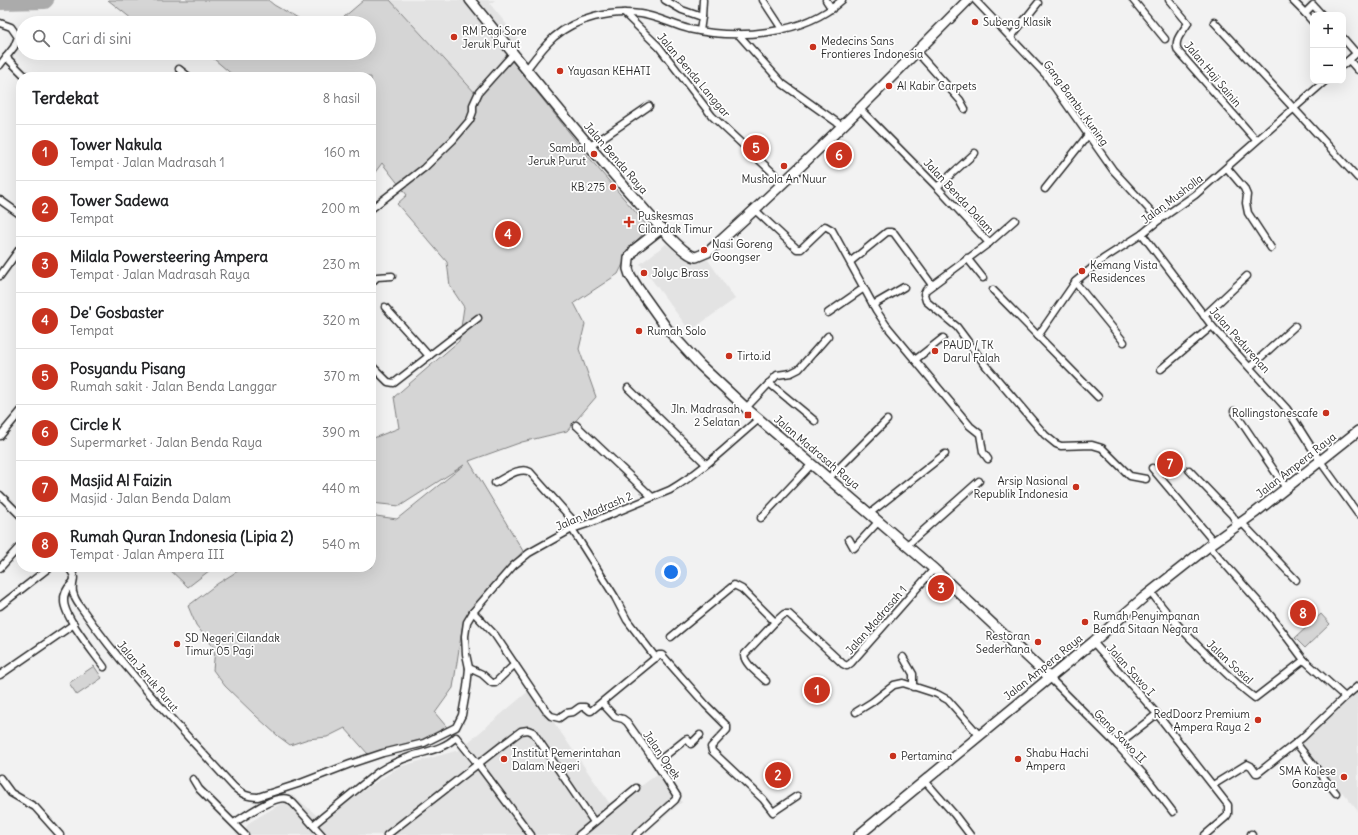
<!DOCTYPE html>
<html lang="id">
<meta charset="utf-8">
<style>
:root{--surface:#fff;--page:#f2f2f2;--text:#202124;--muted:#757577;--line:#e0e0e0;--accent:#c8321e}
body{margin:0;font-family:Delius,sans-serif;background:var(--page);color:var(--text)}
.controls{position:absolute;right:12px;top:12px;display:grid;overflow:hidden;border-radius:8px;box-shadow:0 4px 16px #0002}
.controls button{width:36px;height:36px;display:grid;place-items:center;padding:0;border:0;border-bottom:1px solid var(--line);background:var(--surface);color:var(--text);font:20px sans-serif}
.you{position:absolute;left:671px;top:572px;width:14px;height:14px;margin:-10px;border:3px solid #fff;border-radius:50%;background:#1a73e8;box-shadow:0 0 0 6px #1a73e833}
.badge{display:grid;place-items:center;width:26px;height:26px;border-radius:50%;background:var(--accent);color:#fff;font-size:13px;font-weight:700}
.pin{position:absolute;translate:-50% -50%;border:2px solid #fff;box-shadow:0 1px 4px #0006}
.list{margin:0;padding:0;list-style:none}
h2{display:flex;justify-content:space-between;align-items:center;height:52px;margin:0;padding:0 16px;font-size:17px}
h2 small{font-size:13px;font-weight:400;color:var(--muted)}
.list li{display:grid;grid-template-columns:26px 1fr auto;gap:12px;align-items:center;box-sizing:border-box;height:56px;padding:0 16px;border-top:1px solid var(--line)}
.list b{display:block;font-size:15px;white-space:nowrap}
.list p{margin:0;font-size:13px;white-space:nowrap;color:var(--muted)}
.list em{font-size:13px;font-style:normal;color:var(--muted)}
.icon{flex:none;width:22px;height:22px;fill:none;stroke:currentColor;stroke-width:2;stroke-linecap:round;stroke-linejoin:round}
.map{position:relative;flex:none;width:1358px;height:835px;overflow:hidden}
.search{position:absolute;background:var(--surface);box-shadow:0 4px 16px #0002;left:16px;top:16px;width:360px;height:44px;display:flex;align-items:center;gap:10px;box-sizing:border-box;padding:0 14px;border-radius:22px;color:var(--muted);font-size:15px}
.panel{position:absolute;background:var(--surface);box-shadow:0 4px 16px #0002;left:16px;top:72px;width:360px;height:500px;border-radius:16px}
.map>svg:first-child{display:block}
.built{fill:#e3e3e3}
.green{fill:#d5d5d5;stroke:#808080}
.lines{fill:none;stroke-linecap:round;stroke-linejoin:round}
.river{stroke:#ababab;stroke-width:14}
.street-casing{stroke:#2b2b2b;stroke-width:9}
.secondary-casing{stroke:#2b2b2b;stroke-width:12}
.street{stroke:#fff;stroke-width:6}
.secondary{stroke:#fff;stroke-width:9}
.poi-dot{fill:#c8321e;stroke:#fff;stroke-width:1.5}
.labels{text-anchor:middle;stroke-width:3.5;stroke-linejoin:round;paint-order:stroke}
.poi-label{font-size:11px;fill:#2b2b2b;stroke:#fff;text-anchor:start}
.street-label{font-size:11px;fill:#2b2b2b;stroke:#fff}
</style>
<div class="map">
<svg width="1358" height="835" viewBox="0 0 1358 835">
<rect width="100%" height="100%" fill="#f2f2f2"/>
<filter id="ink" filterUnits="userSpaceOnUse"><feTurbulence type="fractalNoise" baseFrequency=".025" numOctaves="2"/><feDisplacementMap in="SourceGraphic" scale="8" xChannelSelector="R" yChannelSelector="G"/><feConvolveMatrix kernelMatrix="1 2 1 2 8 2 1 2 1" color-interpolation-filters="sRGB"/></filter>
<g filter="url(#ink)">
<g class="built">
<path d="M390 0H495L490 4 521 42 508 56 477 95Z"/>
<path d="M666 244 690 261 708 260 735 299 690 331 640 264Z"/>
<path d="M531 689 612 807 659 773 682 802 642 835H240L250 822 294 796 321 819 399 767 459 750Z"/>
<path d="M1358 691V811L1300 742Z"/>
</g>
<g class="green">
<path d="M108 0H268L274 5 305 23H137Z"/>
<path d="M364 0H390L477 95 508 56 596 166 649 228 633 244 618 274 574 303 585 324 579 349 596 397 567 431 522 442 469 461 523 551 463 623 453 688 435 713 451 732 368 754 345 728 327 737 308 739 290 745 278 736 256 716 225 686 213 670 215 649 196 625 188 606 217 584 244 567H371V516H376L397 519 464 465 400 506 371 503V439L399 428 394 397 459 341 464 307 450 286 447 262 397 204 407 195 382 163 373 175 371 173V77H235L207 53H369V23H337Z"/>
<path d="M167 567H214L188 587Z"/>
<path d="M1321 614 1330 624 1305 648 1295 638Z"/>
<path d="M94 666 102 678 77 695 69 683Z"/>
</g>
<g class="lines">
<path class="river" d="M0 3 45 2 47 0"/>
<g class="street-casing">
<g id="street">
<path d="M665 0 682 10 702 17 700 31"/>
<path d="M763 0 782 29"/>
<path d="M826 0 832 9"/>
<path d="M975 0 1046 75 1113 170 1159 220"/>
<path d="M1133 0 1165 39"/>
<path d="M1169 0 1188 23C1183 32 1173 40 1178 51L1256 140"/>
<path d="M1292 0 1305 13"/>
<path d="M624 13 659 47 712 116 784 183"/>
<path d="M702 17 703 0"/>
<path d="M1214 22 1358 178"/>
<path d="M1313 22 1305 13 1313 5 1322 15"/>
<path d="M0 23 11 27 18 37 14 47 0 65"/>
<path d="M738 34 783 84 842 126"/>
<path d="M1011 37 1038 3"/>
<path d="M1343 38 1356 53"/>
<path d="M917 52 960 100 965 109"/>
<path d="M6 57 26 77"/>
<path d="M1349 60 1358 70"/>
<path d="M1343 65 1358 52"/>
<path d="M179 69 189 77"/>
<path d="M526 70C535 58 543 47 554 37 576 18 611 10 640 14 657 16 673 25 689 29 738 40 804 35 842 0"/>
<path d="M860 109 937 187 989 243 926 290 924 294 926 301 957 327 986 366 1045 435 1056 444 1061 446 1092 445 1102 448 1130 476 1146 479"/>
<path d="M589 147 649 106"/>
<path d="M1227 168 1244 188 1247 195 1246 203 1248 213 1271 248"/>
<path d="M937 187 975 153"/>
<path d="M1045 189 1088 135"/>
<path d="M0 200 21 215"/>
<path d="M371 209 424 168 453 140 470 120 473 112V105L479 92 513 54"/>
<path d="M755 210 797 249H801L825 226 832 230 876 310 886 325 970 426 980 434 983 452 988 459"/>
<path d="M1142 234 1212 326 1287 409 1320 461 1358 514"/>
<path d="M989 243 1015 220"/>
<path d="M967 258 983 278"/>
<path d="M850 262 887 232H891L894 233 932 285"/>
<path d="M0 276 21 247"/>
<path d="M1075 282 1124 342"/>
<path d="M371 283 377 277 392 276"/>
<path d="M993 290 1098 397"/>
<path d="M873 305 904 287"/>
<path d="M385 307 429 356"/>
<path d="M828 313 864 288"/>
<path d="M1204 316 1247 276"/>
<path d="M1038 336 1076 281 1103 259 1142 234 1159 220 1195 195 1325 81"/>
<path d="M915 360 943 338"/>
<path d="M371 365 388 382 394 383 478 318"/>
<path d="M1250 367 1295 326"/>
<path d="M1161 369 1212 326"/>
<path d="M769 383 815 421"/>
<path d="M628 388 706 464"/>
<path d="M746 408 777 375 791 373 799 369 828 336"/>
<path d="M1234 411 1286 488"/>
<path d="M576 425 652 497"/>
<path d="M0 436 21 411"/>
<path d="M1152 468 1214 542"/>
<path d="M1189 470 1232 515 1238 525"/>
<path d="M829 478 887 420"/>
<path d="M495 483C505 478 519 466 530 472L578 526"/>
<path d="M0 495 21 516"/>
<path d="M870 513 945 454"/>
<path d="M761 518 812 464"/>
<path d="M1242 523 1296 580"/>
<path d="M572 529 615 597 627 620 656 658"/>
<path d="M849 539 854 548 879 521"/>
<path d="M907 545 979 481"/>
<path d="M1209 546 1271 616 1304 660 1345 697"/>
<path d="M68 567C79 580 71 579 73 592 74 597 77 602 80 606 125 671 181 729 234 787 242 794 247 797 258 797L298 784 350 764 383 753 424 743 456 727 462 715 467 687 469 668 466 654 465 636 467 622 473 612 513 566 529 553 572 529 590 523 670 490C703 471 730 443 759 419"/>
<path d="M0 568 21 545"/>
<path d="M73 582C68 587 63 593 64 601 64 617 94 653 104 667"/>
<path d="M1151 592C1168 616 1188 636 1209 657 1224 671 1238 686 1255 698L1304 660"/>
<path d="M0 606 50 567"/>
<path d="M473 612 495 635 547 712 551 716 559 718 566 713 573 712 580 707H585L590 711H591L659 655H662L706 705 727 726V730L711 747 712 751 763 799 773 812 797 796"/>
<path d="M671 637 734 585 742 589 775 622"/>
<path d="M1093 642 1157 714 1228 805V814L1226 817 1205 835"/>
<path d="M903 657 913 674V687"/>
<path d="M469 668 482 674 492 683H495L515 664"/>
<path d="M0 675 74 624"/>
<path d="M1049 677 1117 745 1147 778 1173 812"/>
<path d="M766 681C759 674 745 665 744 655L775 622 784 614H789L843 664 847 666 851 663 934 569"/>
<path d="M602 703 615 717 623 719 627 722 656 763 677 796 675 800 636 835"/>
<path d="M856 712 872 702 894 685 903 683 937 694 948 700 979 735"/>
<path d="M1296 743 1336 793"/>
<path d="M1117 745 1157 714"/>
<path d="M656 763 685 740 687 739 691 744 700 735"/>
<path d="M0 778 11 793 35 807 60 835"/>
<path d="M193 779 199 789 245 835"/>
<path d="M925 781 954 814 970 835"/>
<path d="M1213 785 1247 764 1251 766 1256 773H1258L1302 738 1345 697 1358 686"/>
<path d="M234 823C245 816 275 794 288 799 290 800 291 802 293 803L322 835"/>
<path d="M313 825 378 772C389 765 399 760 412 756 427 751 444 749 456 737L478 764 531 835"/>
<path d="M1251 834 1252 835"/>
<path d="M387 835 501 746 521 731 528 730 533 732 594 822"/>
<path d="M579 835 636 788"/>
</g>
</g>
<g class="secondary-casing">
<g id="secondary">
<path d="M470 0C525 68 579 136 637 201 648 213 682 255 696 257L708 252C798 172 883 86 968 0"/>
<path d="M662 228 635 249 629 258 628 269 630 275 638 288 668 330 700 365 746 408 934 569 1049 677"/>
<path d="M859 835 1093 642 1143 598 1214 542 1256 512 1358 431"/>
</g>
</g>
<use href="#street" class="street"/>
<use href="#secondary" class="secondary"/>
</g>
</g>
<g class="poi-dot">
<circle cx="975" cy="22" r="4"/>
<circle cx="454" cy="37" r="4"/>
<circle cx="813" cy="47" r="4"/>
<circle cx="560" cy="71" r="4"/>
<circle cx="889" cy="86" r="4"/>
<circle cx="594" cy="154" r="4"/>
<circle cx="784" cy="166" r="4"/>
<circle cx="613" cy="187" r="4"/>
<path d="M627 216h4v4h4v4h-4v4h-4v-4h-4v-4h4z"/>
<circle cx="704" cy="250" r="4"/>
<circle cx="1082" cy="271" r="4"/>
<circle cx="644" cy="273" r="4"/>
<circle cx="639" cy="331" r="4"/>
<circle cx="935" cy="351" r="4"/>
<circle cx="729" cy="356" r="4"/>
<circle cx="1326" cy="413" r="4"/>
<rect x="744" y="411" width="8" height="8" rx="2"/>
<circle cx="1076" cy="487" r="4"/>
<circle cx="1085" cy="622" r="4"/>
<circle cx="1038" cy="642" r="4"/>
<circle cx="177" cy="644" r="4"/>
<circle cx="1258" cy="720" r="4"/>
<circle cx="893" cy="756" r="4"/>
<circle cx="504" cy="759" r="4"/>
<circle cx="1018" cy="759" r="4"/>
<circle cx="1344" cy="777" r="4"/>
</g>
<g class="labels">
<g class="poi-label">
<text x="983" y="26">Subeng Klasik</text>
<text x="462" y="35">RM Pagi Sore<tspan x="462" dy="13">Jeruk Purut</tspan></text>
<text x="821" y="45">Medecins Sans<tspan x="821" dy="13">Frontieres Indonesia</tspan></text>
<text x="568" y="75">Yayasan KEHATI</text>
<text x="897" y="90">Al Kabir Carpets</text>
<text x="586" y="152" text-anchor="end">Sambal<tspan x="586" dy="13">Jeruk Purut</tspan></text>
<text x="784" y="183" text-anchor="middle">Mushola An Nuur</text>
<text x="605" y="191" text-anchor="end">KB 275</text>
<text x="638" y="220">Puskesmas<tspan x="638" dy="13">Cilandak Timur</tspan></text>
<text x="712" y="248">Nasi Goreng<tspan x="712" dy="13">Goongser</tspan></text>
<text x="1090" y="269">Kemang Vista<tspan x="1090" dy="13">Residences</tspan></text>
<text x="652" y="277">Jolyc Brass</text>
<text x="647" y="335">Rumah Solo</text>
<text x="943" y="349">PAUD / TK<tspan x="943" dy="13">Darul Falah</tspan></text>
<text x="737" y="360">Tirto.id</text>
<text x="740" y="413" text-anchor="end">Jln. Madrasah<tspan x="740" dy="13">2 Selatan</tspan></text>
<text x="1318" y="417" text-anchor="end">Rollingstonescafe</text>
<text x="1068" y="485" text-anchor="end">Arsip Nasional<tspan x="1068" dy="13">Republik Indonesia</tspan></text>
<text x="1093" y="620">Rumah Penyimpanan<tspan x="1093" dy="13">Benda Sitaan Negara</tspan></text>
<text x="1030" y="640" text-anchor="end">Restoran<tspan x="1030" dy="13">Sederhana</tspan></text>
<text x="185" y="642">SD Negeri Cilandak<tspan x="185" dy="13">Timur 05 Pagi</tspan></text>
<text x="1250" y="718" text-anchor="end">RedDoorz Premium<tspan x="1250" dy="13">Ampera Raya 2</tspan></text>
<text x="512" y="757">Institut Pemerintahan<tspan x="512" dy="13">Dalam Negeri</tspan></text>
<text x="1026" y="757">Shabu Hachi<tspan x="1026" dy="13">Ampera</tspan></text>
<text x="901" y="760">Pertamina</text>
<text x="1336" y="775" text-anchor="end">SMA Kolese<tspan x="1336" dy="13">Gonzaga</tspan></text>
</g>
<g class="street-label">
<text transform="translate(1213 74) rotate(50)" y="4">Jalan Haji Sainin</text>
<text transform="translate(694 75) rotate(50)" y="4">Jalan Benda Langgar</text>
<text transform="translate(1076 103) rotate(54)" y="4">Gang Bambu Kuning</text>
<text transform="translate(616 158) rotate(49)" y="4">Jalan Benda Raya</text>
<text transform="translate(959 196) rotate(47)" y="4">Jalan Benda Dalam</text>
<text transform="translate(1172 199) rotate(-37)" y="4">Jalan Musholla</text>
<text transform="translate(1240 340) rotate(48)" y="4">Jalan Pedurenan</text>
<text transform="translate(817 452) rotate(40)" y="4">Jalan Madrasah Raya</text>
<text transform="translate(1296 465) rotate(-38)" y="4">Jalan Ampera Raya</text>
<text transform="translate(594 511) rotate(-23)" y="4">Jalan Madrash 2</text>
<text transform="translate(876 620) rotate(-49)" y="4">Jalan Madrasah 1</text>
<text transform="translate(1230 662) rotate(43)" y="4">Jalan Sosial</text>
<text transform="translate(1043 667) rotate(-39)" y="4">Jalan Ampera Raya</text>
<text transform="translate(1131 670) rotate(48)" y="4">Jalan Sawo I</text>
<text transform="translate(148 676) rotate(50)" y="4">Jalan Jeruk Purut</text>
<text transform="translate(1120 736) rotate(46)" y="4">Gang Sawo II</text>
<text transform="translate(662 755) rotate(55)" y="4">Jalan Opek</text>
</g>
</g>
</svg>
<div class="controls">
<button>+</button>
<button>−</button>
</div>
<div class="you"></div>
<div class="pin badge" style="left:817px;top:690px">1</div>
<div class="pin badge" style="left:778px;top:775px">2</div>
<div class="pin badge" style="left:941px;top:588px">3</div>
<div class="pin badge" style="left:508px;top:234px">4</div>
<div class="pin badge" style="left:756px;top:148px">5</div>
<div class="pin badge" style="left:839px;top:155px">6</div>
<div class="pin badge" style="left:1170px;top:464px">7</div>
<div class="pin badge" style="left:1303px;top:613px">8</div>
<div class="search"><svg class="icon" aria-label="search" viewBox="0 0 24 24"><circle cx="10" cy="10" r="6"/><path d="M15 15l6 6"/></svg>Cari di sini</div>
<section class="panel">
<h2>Terdekat<small>8 hasil</small></h2>
<ul class="list">
<li><span class="badge">1</span><div><b>Tower Nakula</b><p>Tempat · Jalan Madrasah 1</p></div><em>160 m</em></li>
<li><span class="badge">2</span><div><b>Tower Sadewa</b><p>Tempat</p></div><em>200 m</em></li>
<li><span class="badge">3</span><div><b>Milala Powersteering Ampera</b><p>Tempat · Jalan Madrasah Raya</p></div><em>230 m</em></li>
<li><span class="badge">4</span><div><b>De' Gosbaster</b><p>Tempat</p></div><em>320 m</em></li>
<li><span class="badge">5</span><div><b>Posyandu Pisang</b><p>Rumah sakit · Jalan Benda Langgar</p></div><em>370 m</em></li>
<li><span class="badge">6</span><div><b>Circle K</b><p>Supermarket · Jalan Benda Raya</p></div><em>390 m</em></li>
<li><span class="badge">7</span><div><b>Masjid Al Faizin</b><p>Masjid · Jalan Benda Dalam</p></div><em>440 m</em></li>
<li><span class="badge">8</span><div><b>Rumah Quran Indonesia (Lipia 2)</b><p>Tempat · Jalan Ampera III</p></div><em>540 m</em></li>
</ul>
</section>
</div>
